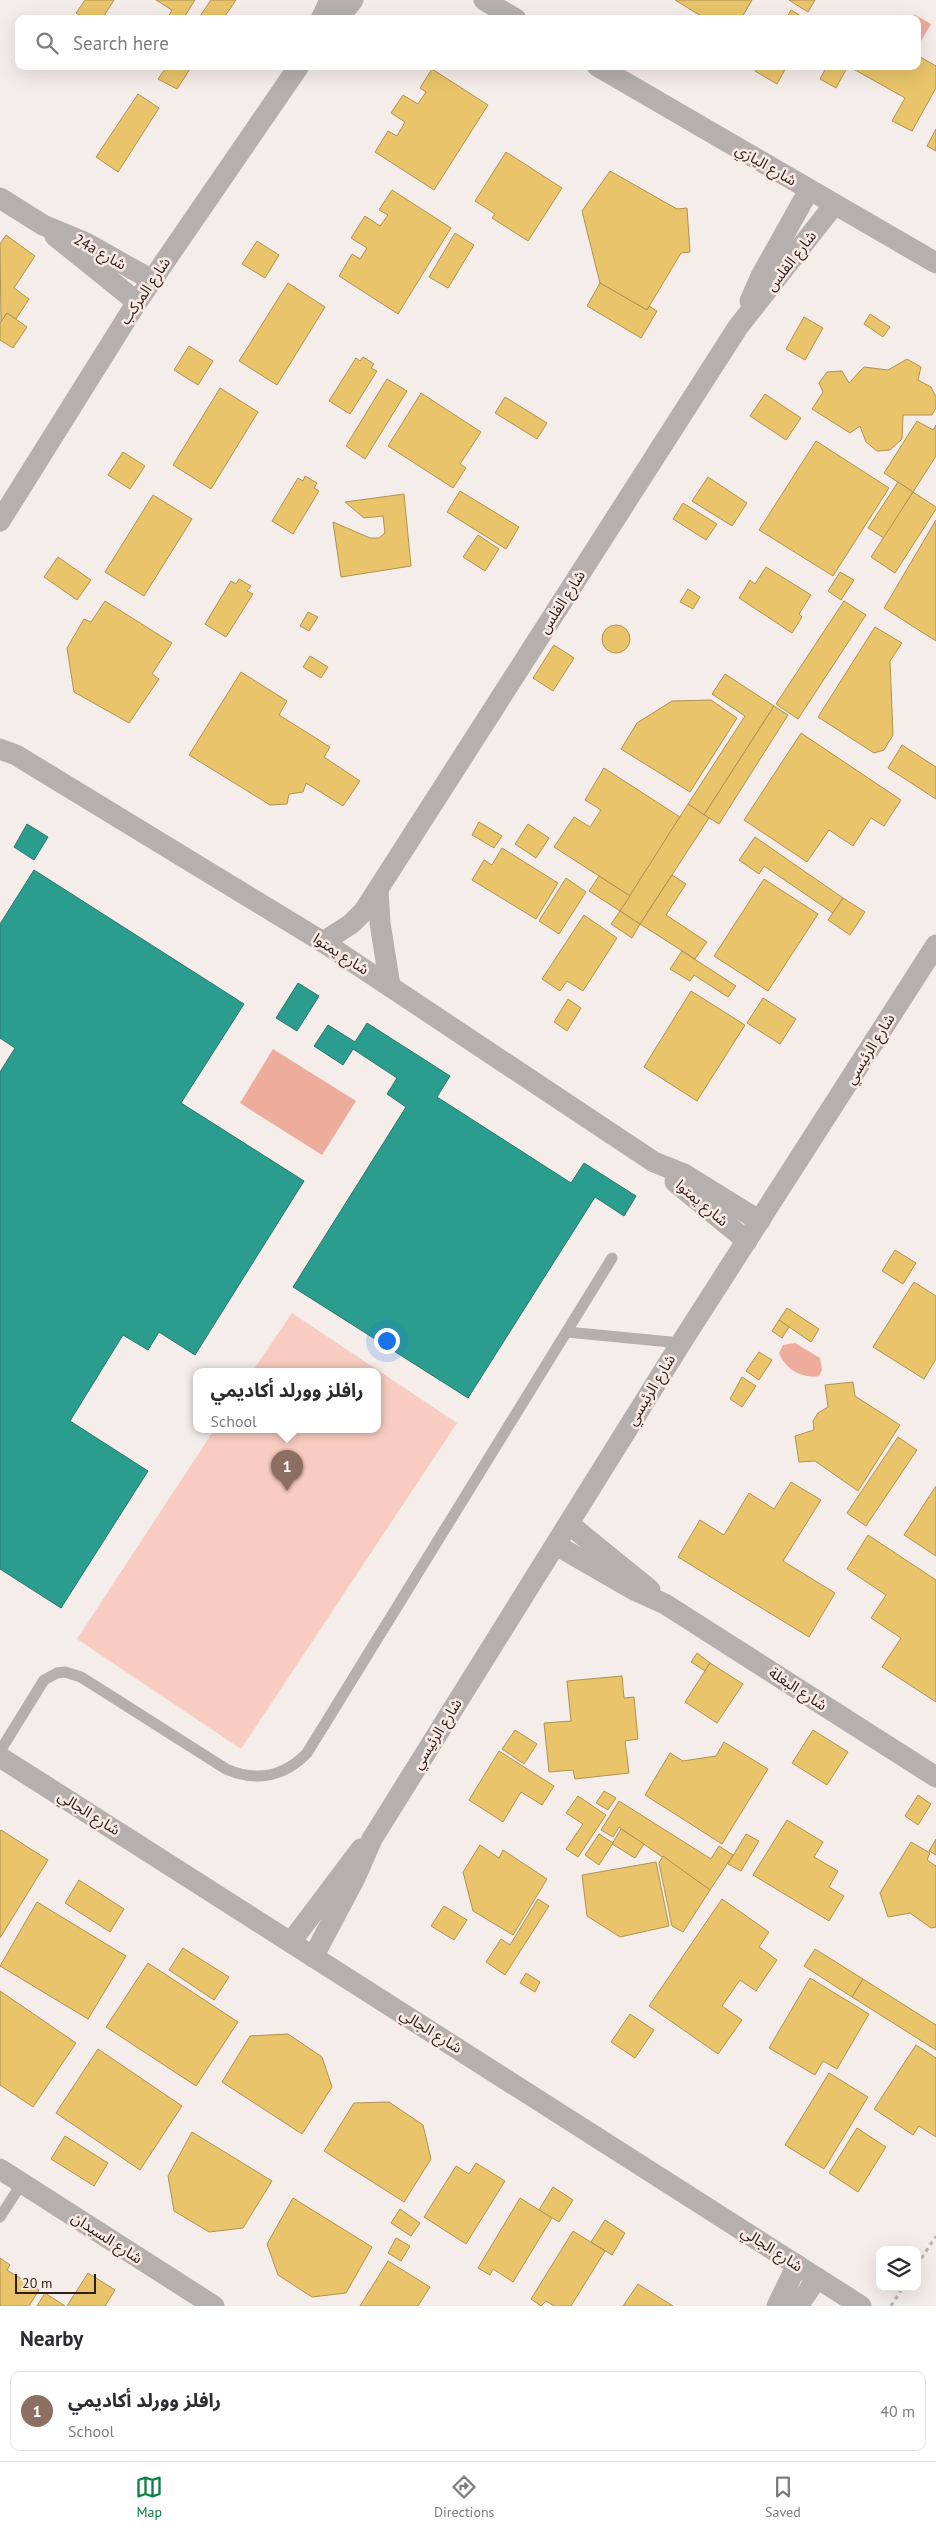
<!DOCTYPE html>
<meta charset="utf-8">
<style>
:root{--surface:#fff;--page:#f7f7f7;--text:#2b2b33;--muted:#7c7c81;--line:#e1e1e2;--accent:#0b8043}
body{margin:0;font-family:"PT Sans","Noto Sans Arabic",sans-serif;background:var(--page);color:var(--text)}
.controls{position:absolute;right:15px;bottom:15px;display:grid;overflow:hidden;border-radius:10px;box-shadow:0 5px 20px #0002}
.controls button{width:45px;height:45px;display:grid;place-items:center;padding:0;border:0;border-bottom:1px solid var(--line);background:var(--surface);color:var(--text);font:25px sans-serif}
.scale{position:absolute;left:15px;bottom:12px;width:81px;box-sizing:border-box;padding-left:5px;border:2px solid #2c1e1a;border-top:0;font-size:14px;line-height:18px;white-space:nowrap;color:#2c1e1a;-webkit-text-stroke:4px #faeae5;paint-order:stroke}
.you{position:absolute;left:386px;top:1340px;width:18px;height:18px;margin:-12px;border:4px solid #fff;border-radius:50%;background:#1a73e8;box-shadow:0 0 0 8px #1a73e833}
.badge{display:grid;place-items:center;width:32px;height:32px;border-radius:50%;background:var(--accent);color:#fff;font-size:16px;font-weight:700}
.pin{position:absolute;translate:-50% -41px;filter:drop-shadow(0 1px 2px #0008)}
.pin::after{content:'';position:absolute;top:26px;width:18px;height:15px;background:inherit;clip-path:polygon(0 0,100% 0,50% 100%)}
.popup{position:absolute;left:193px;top:1368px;width:188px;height:65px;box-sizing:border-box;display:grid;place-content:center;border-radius:10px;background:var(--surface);filter:drop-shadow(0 1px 4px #0005);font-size:16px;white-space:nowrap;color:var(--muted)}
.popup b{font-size:19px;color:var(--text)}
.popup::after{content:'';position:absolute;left:50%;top:100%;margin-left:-10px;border:10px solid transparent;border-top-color:var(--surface)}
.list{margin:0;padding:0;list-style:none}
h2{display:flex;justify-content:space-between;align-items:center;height:65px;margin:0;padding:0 20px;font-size:21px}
h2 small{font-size:16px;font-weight:400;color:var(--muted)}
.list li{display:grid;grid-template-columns:32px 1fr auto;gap:15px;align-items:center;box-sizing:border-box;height:80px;margin:0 10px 10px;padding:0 10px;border:1px solid var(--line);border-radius:10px}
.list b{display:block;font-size:19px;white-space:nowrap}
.list p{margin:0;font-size:16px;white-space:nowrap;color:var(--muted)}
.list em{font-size:16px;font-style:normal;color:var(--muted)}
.icon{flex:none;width:28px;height:28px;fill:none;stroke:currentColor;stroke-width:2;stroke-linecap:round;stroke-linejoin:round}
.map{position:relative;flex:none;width:936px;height:2306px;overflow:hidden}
.search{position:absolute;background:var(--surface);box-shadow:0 5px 20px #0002;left:15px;right:15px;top:15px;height:55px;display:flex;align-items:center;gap:12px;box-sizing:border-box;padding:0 18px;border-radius:10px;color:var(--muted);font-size:19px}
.sheet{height:155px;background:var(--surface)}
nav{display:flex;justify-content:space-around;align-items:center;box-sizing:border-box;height:70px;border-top:1px solid var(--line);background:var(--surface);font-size:14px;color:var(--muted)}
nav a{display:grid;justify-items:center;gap:2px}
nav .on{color:var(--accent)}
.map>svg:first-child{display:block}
.green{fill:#f8ccc0}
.water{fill:#edac9c}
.homes{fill:#e9c46a;stroke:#b09252}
.schools{fill:#2a9d8f;stroke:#2b776c}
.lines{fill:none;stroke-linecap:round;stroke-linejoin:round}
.path{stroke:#b9b3b2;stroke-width:3;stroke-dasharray:4 4;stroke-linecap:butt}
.lane{stroke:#b5afae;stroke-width:11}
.street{stroke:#b5afae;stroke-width:21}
.labels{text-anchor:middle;stroke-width:5;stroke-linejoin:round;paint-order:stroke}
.street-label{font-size:15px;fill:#2c1e1a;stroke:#faeae5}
</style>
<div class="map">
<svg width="936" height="2306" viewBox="0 0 936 2306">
<rect width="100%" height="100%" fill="#f5edea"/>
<path class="green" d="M292 1313 457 1423 241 1749 77 1639 214 1430H377V1372H252Z"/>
<g class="water">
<path d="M914 14 931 24 917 48V19H911Z"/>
<path d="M273 1049 356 1101 322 1155 240 1103Z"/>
<path d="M795 1343 820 1358 822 1370 819 1376C802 1379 785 1369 779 1353L783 1345Z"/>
</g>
<g class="homes">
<path d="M85 0H114L102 19H85L76 13Z"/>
<path d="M156 0H195L183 19H167L172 10Z"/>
<path d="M211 0H236L223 19H198Z"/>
<path d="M675 0H752L741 19H706Z"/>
<path d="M789 0H815L808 12Z"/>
<path d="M791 10 806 19H786Z"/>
<path d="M917 55 936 66V88L912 131 892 121 905 98 848 66H917Z"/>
<path d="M167 66H192L177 89 158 79Z"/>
<path d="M758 66H787L777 84 755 71Z"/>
<path d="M827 66H848L836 88 820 79Z"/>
<path d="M432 69 488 105 434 190 375 152 388 131 397 136 405 122 391 113 403 95 418 104 426 92 420 88Z"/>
<path d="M138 94 159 108 118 172 96 157Z"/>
<path d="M936 129V151L927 146Z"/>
<path d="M506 152 562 188 528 241 492 218 495 214 475 201Z"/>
<path d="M610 171 677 209 687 208 690 252 681 253 647 310 600 283 582 211Z"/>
<path d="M392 190 451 228 398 314 339 276 352 254 360 259 367 248 351 238 365 216 380 226 388 215 379 210Z"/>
<path d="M455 233 474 245 448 288 429 277Z"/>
<path d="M6 235 35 256 14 288 29 299 16 319 7 313 1 322 0 244Z"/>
<path d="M257 241 279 255 265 278 242 264Z"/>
<path d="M288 283 325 307 277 385 239 361Z"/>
<path d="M600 283 647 310 649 306 657 311 641 338 587 306Z"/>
<path d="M7 313 27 327 13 348 0 340V323Z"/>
<path d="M870 314 890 327 883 337 864 324Z"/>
<path d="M804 317 823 328 805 360 786 349Z"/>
<path d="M189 346 213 361 198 385 174 370Z"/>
<path d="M363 357 374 364 371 368 377 371 350 414 329 401 356 358 360 361Z"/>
<path d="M907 359 921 367 918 380 931 387 936 397V408L932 415H903L902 439 890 450 877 451 866 442 860 426 850 433 812 409 823 392 819 383 827 372 842 371 849 383 864 367 888 370Z"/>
<path d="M387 379 407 391 365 459 346 446Z"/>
<path d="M220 388 258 412 211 489 173 465Z"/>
<path d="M421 393 481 432 460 464 466 468 453 488 388 446Z"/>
<path d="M765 394 801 418 786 440 750 416Z"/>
<path d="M505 397 547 423 537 439 495 413Z"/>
<path d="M917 421 933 430 936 425V456L913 492 884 473Z"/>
<path d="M816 441 889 488 833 576 759 530Z"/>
<path d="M123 452 145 466 130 489 108 475Z"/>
<path d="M305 476 317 483 314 488 319 491 293 534 272 521 298 478 303 481Z"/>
<path d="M708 477 747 503 732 526 692 501Z"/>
<path d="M898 482 913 492 884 538 868 528Z"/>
<path d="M460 491 519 527 506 549 447 512Z"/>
<path d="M913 492 936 507V509L895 573 871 557Z"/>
<path d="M404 494 411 566 341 577 333 522 370 538H379L385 533 383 516 364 518 345 502Z"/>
<path d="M153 495 192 519 144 596 105 572Z"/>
<path d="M683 503 717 524 706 540 673 519Z"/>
<path d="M936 520V641L884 608Z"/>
<path d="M478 535 499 549 485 571 463 557Z"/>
<path d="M58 557 91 580 77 600 44 577Z"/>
<path d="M766 567 811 595 799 614 802 617 792 633 739 598 750 580 755 584Z"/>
<path d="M840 572 854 580 841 600 828 591Z"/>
<path d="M239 579 251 586 247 591 253 594 226 637 205 624 231 581 236 584Z"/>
<path d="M688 589 700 597 693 609 680 602Z"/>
<path d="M105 601 172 643 152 674 159 679 129 723 74 692 67 648 84 619 91 622Z"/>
<path d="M844 601 866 615 798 719 776 704Z"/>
<path d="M308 612 318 617 309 631 300 626Z"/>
<circle cx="616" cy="639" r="14"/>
<path d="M875 627 902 643 890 661 893 735 884 750 874 753 818 717Z"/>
<path d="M554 645 574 658 553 691 533 678Z"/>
<path d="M310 656 328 667 321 678 303 667Z"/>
<path d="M241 672 287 701 279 715 330 747 324 757 360 781 343 806 306 783 303 792 289 794 287 804 270 805 189 755Z"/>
<path d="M725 674 774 706 704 815 688 804 745 716 712 694Z"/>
<path d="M711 700 737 718 690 792 621 749 637 723 672 701Z"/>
<path d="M774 706 788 715 719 824 704 815Z"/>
<path d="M801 733 901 800 884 826 871 818 853 846 829 830 807 862 744 820Z"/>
<path d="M902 745 936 767V799L888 768Z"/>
<path d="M604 768 680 817 630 896 554 847 574 817 590 827 601 810 585 800Z"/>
<path d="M688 804 709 818 640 924 620 911Z"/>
<path d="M479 822 502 836 494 848 472 835Z"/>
<path d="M528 824 549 838 536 858 515 844Z"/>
<path d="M755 837 843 898 833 913 764 866 759 874 739 860Z"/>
<path d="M502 848 558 883 536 919 472 880 484 860 492 865Z"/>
<path d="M672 875 686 884 666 915 707 942 695 959 640 924Z"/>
<path d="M599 876 630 896 620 911 589 891Z"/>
<path d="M566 878 586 892 559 934 539 921Z"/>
<path d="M764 879 818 914 768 991 714 956Z"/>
<path d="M843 898 865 912 850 935 828 920Z"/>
<path d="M620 911 640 924 632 938 611 924Z"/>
<path d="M584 915 617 938 583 991 567 981 560 991 542 979Z"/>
<path d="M682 951 736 986 728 997 694 975 690 981 670 969Z"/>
<path d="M691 991 745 1025 697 1101 644 1067Z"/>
<path d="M763 998 796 1019 780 1044 747 1023Z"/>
<path d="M568 999 581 1008 567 1031 554 1022Z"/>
<path d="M895 1250 916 1263 903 1284 882 1271Z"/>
<path d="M914 1282 936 1296V1359L924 1379 873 1347Z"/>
<path d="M787 1308 819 1329 811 1342 779 1320Z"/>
<path d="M779 1320 789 1327 782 1338 772 1331Z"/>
<path d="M759 1352 772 1360 759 1380 746 1371Z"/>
<path d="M742 1377 756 1386 742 1407 730 1399Z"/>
<path d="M853 1382 855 1396 900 1425 858 1491 815 1461 799 1462 795 1436 814 1430 813 1421 818 1413 828 1407 825 1385Z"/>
<path d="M898 1437 917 1450 866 1526 847 1513Z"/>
<path d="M791 1482 821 1500 783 1561 835 1593 809 1637 678 1557 700 1520 724 1535 749 1493 774 1509Z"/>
<path d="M936 1486V1556L904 1535Z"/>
<path d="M868 1535 936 1580V1702L882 1667 901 1638 871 1618 886 1595 847 1569Z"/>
<path d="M697 1653 710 1663 705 1671 691 1662Z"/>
<path d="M710 1663 743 1684 717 1723 685 1702Z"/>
<path d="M622 1676 624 1698 634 1697 638 1739 625 1741 629 1773 575 1779 573 1770 549 1772 544 1723 571 1721 567 1681Z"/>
<path d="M515 1730 537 1744 524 1764 502 1749Z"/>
<path d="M813 1730 848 1752 827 1785 792 1763Z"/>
<path d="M724 1742 768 1769 722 1844 645 1795 670 1753 683 1761 716 1756Z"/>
<path d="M499 1751 554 1786 542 1805 521 1792 503 1822 469 1800Z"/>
<path d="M604 1791 616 1798 608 1810 596 1803Z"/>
<path d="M918 1795 931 1804 918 1825 905 1816Z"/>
<path d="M578 1796 606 1815 578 1857 566 1849 583 1824 566 1813Z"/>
<path d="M619 1801 711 1859 719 1846 733 1855 710 1890 619 1827 613 1837 601 1830Z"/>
<path d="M787 1820 823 1842 814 1857 838 1871 829 1887 844 1896 829 1921 753 1875Z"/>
<path d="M621 1829 644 1844 635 1858 612 1844Z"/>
<path d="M1 1830 48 1860 0 1938V1832Z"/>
<path d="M599 1834 613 1843 599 1865 585 1855Z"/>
<path d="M746 1834 759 1841 741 1871 728 1864Z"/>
<path d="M936 1839V1855L929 1851Z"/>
<path d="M911 1842 930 1853 927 1860 936 1866V1927L931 1928 910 1913 888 1917 880 1893Z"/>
<path d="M480 1845 499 1858 503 1850 547 1879 513 1935 473 1911 463 1872Z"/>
<path d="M663 1856 710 1890 683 1932 672 1926 659 1863Z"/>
<path d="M656 1862 669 1926 620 1937 587 1916 582 1875Z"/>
<path d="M79 1880 124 1909 110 1932 65 1903Z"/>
<path d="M538 1899 549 1906 505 1975 486 1962 501 1939 510 1945Z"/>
<path d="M722 1899 769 1932 759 1947 777 1960 756 1991 740 1980 722 2006 742 2020 718 2054 649 2006Z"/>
<path d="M37 1902 126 1956 88 2019 0 1966Z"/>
<path d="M444 1906 467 1920 454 1940 431 1926Z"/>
<path d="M183 1948 229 1977 214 2000 169 1970Z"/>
<path d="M815 1949 863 1979 852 1997 804 1966Z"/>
<path d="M148 1963 238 2022 196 2086 106 2027Z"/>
<path d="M526 1973 540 1982 535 1992 520 1983Z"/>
<path d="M810 1978 869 2014 837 2069 823 2061 815 2075 769 2048Z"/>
<path d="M863 1979 936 2025V2050L852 1997Z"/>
<path d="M0 1991 76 2043 33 2107 0 2085Z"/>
<path d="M630 2014 654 2030 635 2058 611 2042Z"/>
<path d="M288 2034 322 2057 332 2087 302 2134 222 2082 250 2036Z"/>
<path d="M916 2045 936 2058V2137L919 2126 913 2135 874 2109Z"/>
<path d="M98 2049 182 2106 140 2170 56 2113Z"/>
<path d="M829 2073 868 2097 824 2169 785 2145Z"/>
<path d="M389 2102 423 2125 431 2159 404 2202 324 2151 354 2103Z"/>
<path d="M857 2128 886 2147 858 2192 829 2173Z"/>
<path d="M192 2132 272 2181 243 2228 209 2232 174 2211 168 2176Z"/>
<path d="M65 2136 108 2163 94 2186 51 2159Z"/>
<path d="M476 2163 505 2181 466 2244 424 2217 456 2166 469 2174Z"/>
<path d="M553 2187 573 2200 559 2222 539 2210Z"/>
<path d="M293 2198 372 2247 346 2293 312 2297 278 2275 267 2244Z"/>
<path d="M520 2198 552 2218 513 2282 493 2269 490 2275 478 2268Z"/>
<path d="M400 2209 420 2223 411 2236 391 2223Z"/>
<path d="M605 2220 625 2233 612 2255 591 2242Z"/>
<path d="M573 2231 605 2251 571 2306H554L546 2301 541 2306 531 2299Z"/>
<path d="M396 2238 410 2246 401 2261 388 2253Z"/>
<path d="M0 2258 10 2265 7 2270 39 2290 29 2306H0Z"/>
<path d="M388 2261 430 2287 418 2306H360Z"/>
<path d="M88 2273 115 2290 105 2306H67Z"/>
<path d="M638 2284 673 2306H623Z"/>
<path d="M45 2293 65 2306H37Z"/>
</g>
<g class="schools">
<path d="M27 824 48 837 34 860 14 847Z"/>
<path d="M34 870 244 1004 181 1103 304 1181 195 1355 159 1332 148 1350 123 1335 70 1421 148 1471 61 1608 0 1569V1072L15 1048 0 1038V924Z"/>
<path d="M298 983 319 996 297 1031 276 1018Z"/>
<path d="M367 1023 450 1076 437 1097 571 1183 584 1163 636 1196 624 1216 595 1197 468 1398 293 1287 406 1107 387 1094 397 1078 353 1049 343 1065 314 1046 328 1025 355 1042Z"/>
</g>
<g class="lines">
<g class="path">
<path d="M917 2265 936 2236"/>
<path d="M891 2306 903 2287"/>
</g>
<g class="lane">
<path d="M567 1332 681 1343"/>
<path d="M0 1751 44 1680 57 1673 65 1672 81 1677 226 1769C256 1782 284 1777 307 1753L612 1258"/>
<path d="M0 2217 22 2183"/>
</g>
<g class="street">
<path d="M484 0 516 19"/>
<path d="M321 19 330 0"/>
<path d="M338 19 353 0"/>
<path d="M597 66 936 263"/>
<path d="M0 198 43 225 86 243 152 280"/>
<path d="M55 236 137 302"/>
<path d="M750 301 761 276 809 190"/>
<path d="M0 521 137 302 299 66"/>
<path d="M0 749 16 755 323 942 654 1162 684 1174 760 1221"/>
<path d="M378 890 380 923 390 986"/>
<path d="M323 942 351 924 364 911 738 327 834 205"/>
<path d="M675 1182 747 1241"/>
<path d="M569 1524 650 1590"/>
<path d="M556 1545 634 1590 665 1604 936 1777"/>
<path d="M0 1757 861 2306"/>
<path d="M291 1942 361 1849"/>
<path d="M313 1957 355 1878 372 1839 681 1343 936 945"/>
<path d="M0 2169 214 2306"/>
<path d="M777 2306 797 2265"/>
<path d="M798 2306 817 2278"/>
</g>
</g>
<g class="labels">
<g class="street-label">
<text transform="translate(766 165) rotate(30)" y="5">شارع اليازي</text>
<text transform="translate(100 252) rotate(29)" y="5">24a شارع</text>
<text transform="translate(791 261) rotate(-52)" y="5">شارع الفلس</text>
<text transform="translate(145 291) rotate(-56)" y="5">شارع المركب</text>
<text transform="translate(562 602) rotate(-57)" y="5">شارع الفلس</text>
<text transform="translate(341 954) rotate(33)" y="5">شارع يمتوا</text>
<text transform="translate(870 1049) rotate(-58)" y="5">شارع الرئيسي</text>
<text transform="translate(702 1203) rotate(40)" y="5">شارع يمتوا</text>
<text transform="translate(651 1390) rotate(-59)" y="5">شارع الرئيسي</text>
<text transform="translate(798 1689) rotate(33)" y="5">شارع البغلة</text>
<text transform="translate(437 1734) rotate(-58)" y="5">شارع الرئيسي</text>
<text transform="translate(89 1813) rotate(32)" y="5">شارع الجالي</text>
<text transform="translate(431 2031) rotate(32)" y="5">شارع الجالي</text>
<text transform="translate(107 2238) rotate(33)" y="5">شارع السيدان</text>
<text transform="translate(772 2249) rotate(33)" y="5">شارع الجالي</text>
</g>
</g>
</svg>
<div class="controls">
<button><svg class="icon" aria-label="layers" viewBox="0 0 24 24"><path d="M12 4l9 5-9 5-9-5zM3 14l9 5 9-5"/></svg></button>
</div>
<div class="scale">20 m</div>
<div class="you"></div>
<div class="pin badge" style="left:287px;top:1491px;background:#8d6e63">1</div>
<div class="popup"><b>رافلز وورلد أكاديمي</b>School</div>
<div class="search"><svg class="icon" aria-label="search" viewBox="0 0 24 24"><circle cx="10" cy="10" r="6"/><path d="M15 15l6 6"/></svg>Search here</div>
</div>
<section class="sheet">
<h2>Nearby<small></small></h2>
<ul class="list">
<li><span class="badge" style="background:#8d6e63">1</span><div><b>رافلز وورلد أكاديمي</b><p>School</p></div><em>40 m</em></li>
</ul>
</section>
<nav>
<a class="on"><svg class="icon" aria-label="map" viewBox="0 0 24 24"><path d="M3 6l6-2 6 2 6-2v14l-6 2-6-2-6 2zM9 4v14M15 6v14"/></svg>Map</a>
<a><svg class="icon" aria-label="directions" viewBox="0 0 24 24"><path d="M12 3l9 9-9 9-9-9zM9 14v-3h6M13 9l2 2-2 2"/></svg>Directions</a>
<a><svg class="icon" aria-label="saved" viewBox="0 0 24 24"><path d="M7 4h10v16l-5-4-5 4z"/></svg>Saved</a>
</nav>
